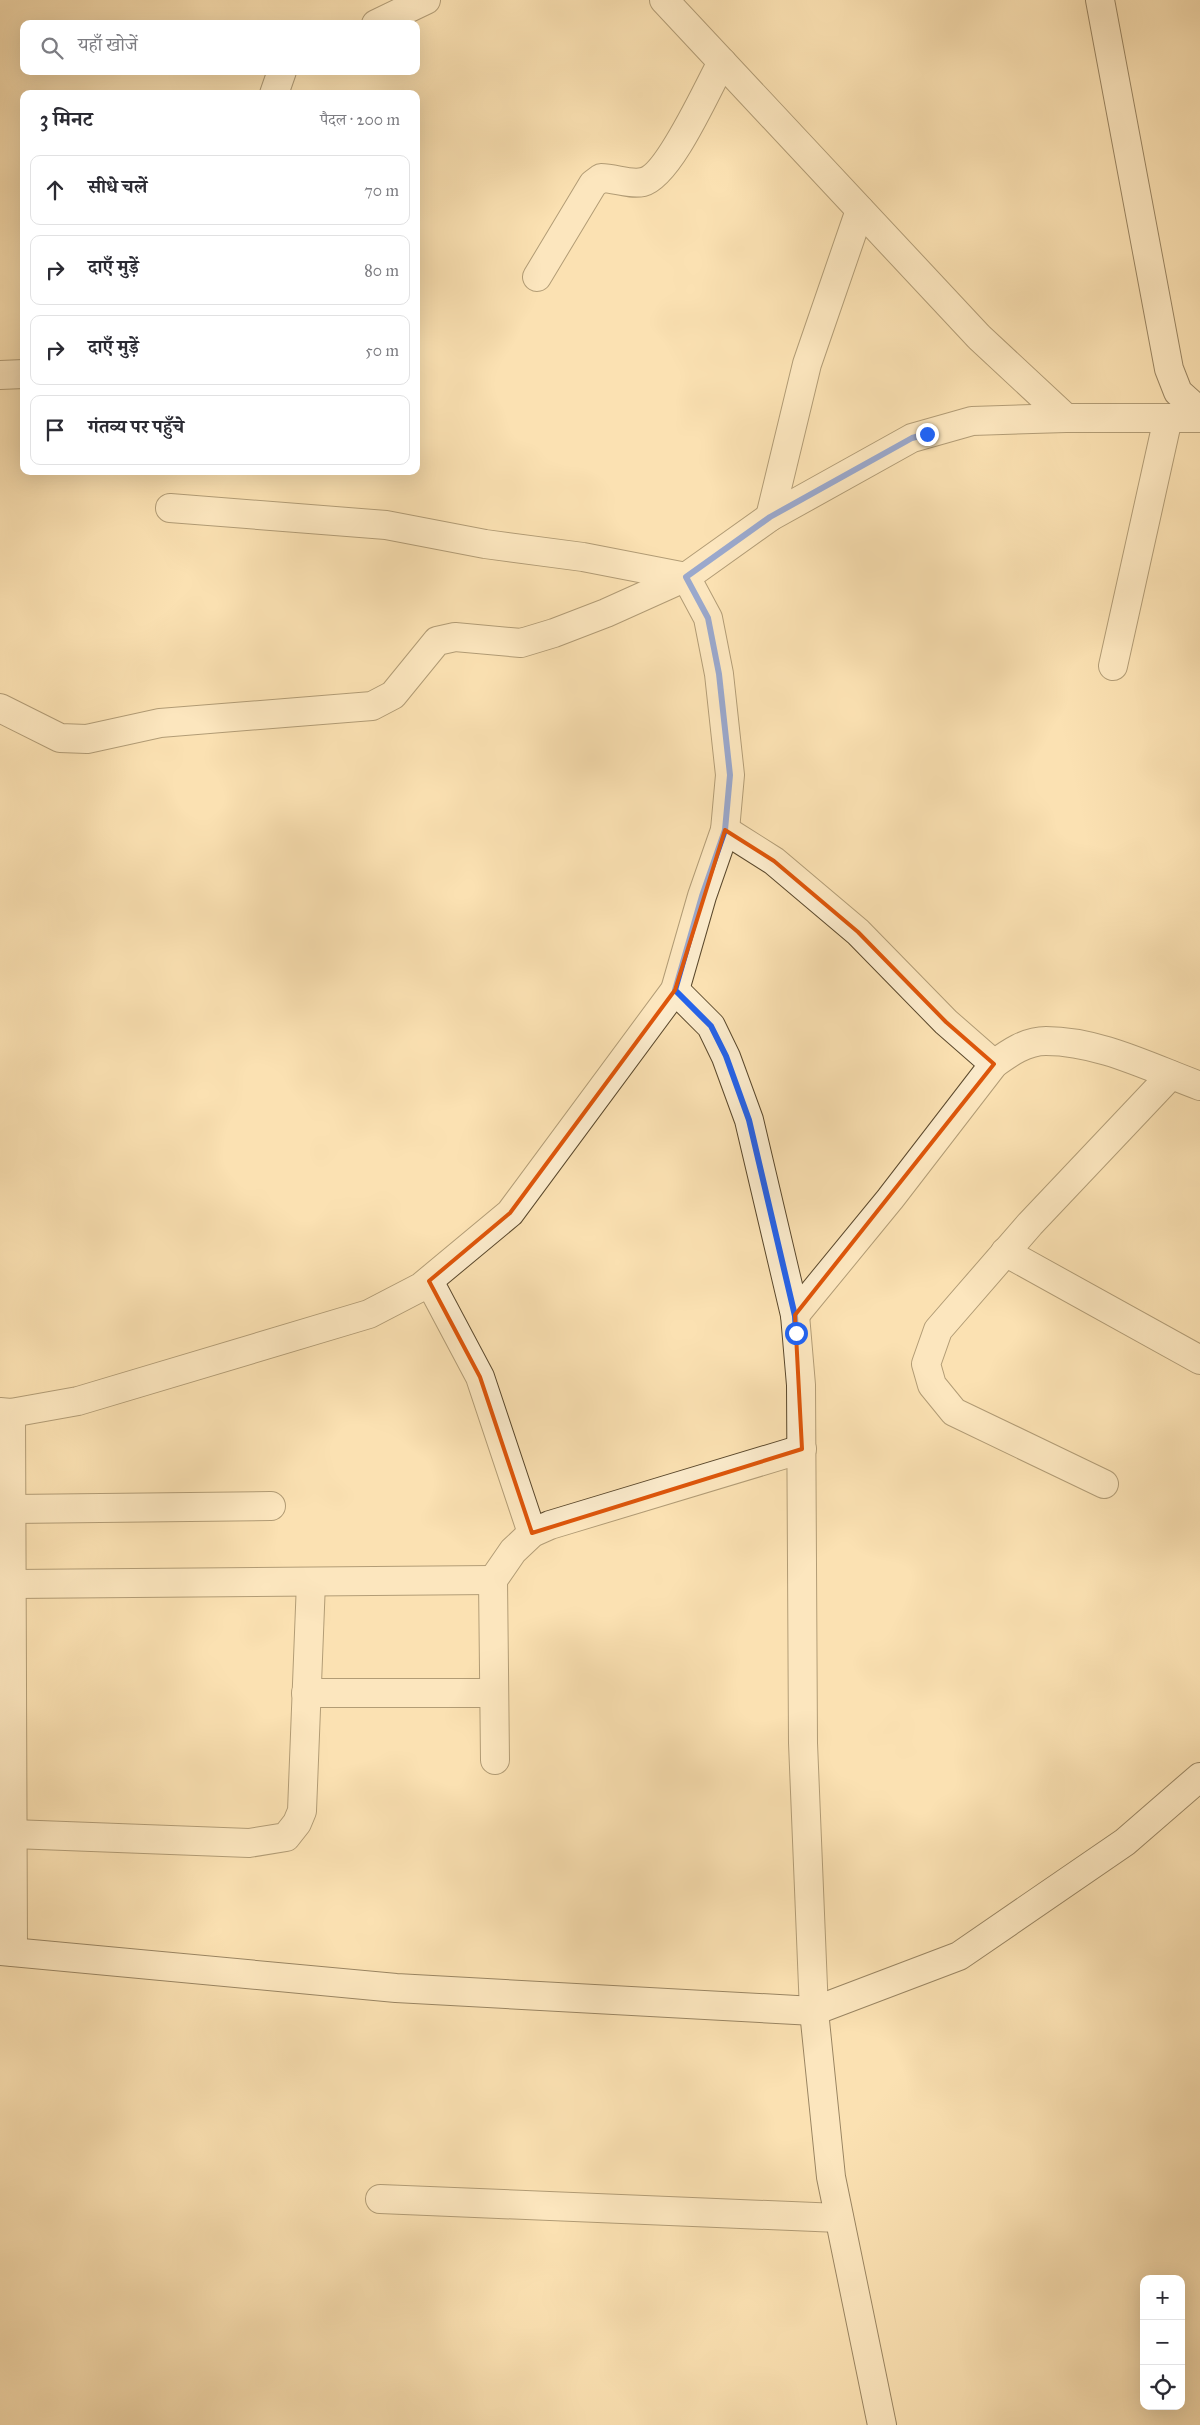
<!DOCTYPE html>
<html lang="hi">
<meta charset="utf-8">
<style>
:root{--surface:#fff;--page:#f2f2f3;--text:#2b2b33;--muted:#7c7c81;--line:#e1e1e2}
body{margin:0;font-family:"IM FELL Great Primer","Noto Serif Devanagari",serif;background:var(--page);color:var(--text)}
.controls{position:absolute;right:15px;bottom:15px;display:grid;overflow:hidden;border-radius:10px;box-shadow:0 5px 20px #0002}
.controls button{width:45px;height:45px;display:grid;place-items:center;padding:0;border:0;border-bottom:1px solid var(--line);background:var(--surface);color:var(--text);font:25px sans-serif}
.stop{position:absolute;width:15px;height:15px;margin:-11px;border:4px solid #2563eb;border-radius:50%;background:#fff}
.stop.end{background:#2563eb;border-color:#fff;box-shadow:0 1px 5px #0008}
.list{margin:0;padding:0;list-style:none}
h2{display:flex;justify-content:space-between;align-items:center;height:65px;margin:0;padding:0 20px;font-size:21px}
h2 small{font-size:16px;font-weight:400;color:var(--muted)}
.list li{display:grid;grid-template-columns:32px 1fr auto;gap:15px;align-items:center;box-sizing:border-box;height:70px;margin:0 10px 10px;padding:0 10px;border:1px solid var(--line);border-radius:10px}
.list b{display:block;font-size:19px;white-space:nowrap}
.list em{font-size:16px;font-style:normal;color:var(--muted)}
.icon{flex:none;width:28px;height:28px;fill:none;stroke:currentColor;stroke-width:2;stroke-linecap:round;stroke-linejoin:round}
.map{position:relative;flex:none;width:1200px;height:2425px;overflow:hidden}
.search{position:absolute;background:var(--surface);box-shadow:0 5px 20px #0002;left:20px;top:20px;width:400px;height:55px;display:flex;align-items:center;gap:12px;box-sizing:border-box;padding:0 18px;border-radius:10px;color:var(--muted);font-size:19px}
.panel{position:absolute;background:var(--surface);box-shadow:0 5px 20px #0002;left:20px;top:90px;width:400px;height:385px;border-radius:10px}
.map>svg:first-child{display:block}
.lines{fill:none;stroke-linecap:round;stroke-linejoin:round}
.street-casing{stroke:#5a482c;stroke-width:30}
.secondary-casing{stroke:#251500;stroke-width:30}
.street{stroke:#fceccd;stroke-width:28}
.secondary{stroke:#fceccd;stroke-width:28}
.route{stroke:#2563eb;stroke-width:6}
.marked{fill:none;stroke:#de560b;stroke-width:4;stroke-linejoin:round}
</style>
<div class="map">
<svg width="1200" height="2425" viewBox="0 0 1200 2425">
<rect width="100%" height="100%" fill="#fbe1b2"/>
<filter id="stains"><feTurbulence type="fractalNoise" baseFrequency=".004" numOctaves="4"/><feColorMatrix values="0 0 0 0 .2 0 0 0 0 .09 0 0 0 0 .02 0 0 0 .5 -.17"/></filter>
<radialGradient id="worn" r=".72"><stop offset=".6" stop-color="#630" stop-opacity="0"/><stop offset="1" stop-color="#630" stop-opacity=".3"/></radialGradient>
<g class="lines">
<g class="street-casing">
<g id="street">
<path d="M664 0 979 337 1066 418"/>
<path d="M376 24 426 0"/>
<path d="M274 94 282 71"/>
<path d="M537 277 593 184 601 178C615 178 629 185 643 182 669 176 708 87 722 62"/>
<path d="M0 375 24 374"/>
<path d="M770 517 807 364 860 210"/>
<path d="M1113 666 1168 418"/>
<path d="M0 708 60 738 87 739 160 723 372 706 393 695 437 641 455 637 521 643 554 633 606 613 686 577 770 517 912 438 972 421 1066 418H1200"/>
<path d="M725 830 774 861 858 932 946 1022 994 1064"/>
<path d="M675 990 711 1026 726 1057 749 1120 795 1315 801 1385 803 1743 814 2011"/>
<path d="M1005 1252 1200 1360"/>
<path d="M429 1281 480 1377 532 1533"/>
<path d="M795 1315 890 1199 994 1064C1009 1053 1026 1041 1046 1041 1099 1041 1151 1068 1200 1086"/>
<path d="M0 1412 11 1413 78 1401 369 1314 421 1287 510 1213 675 990 702 896 725 830 730 775 719 674 708 618 686 577 583 557 485 544 386 525 170 508"/>
<path d="M11 1413 13 1952"/>
<path d="M1104 1484 954 1412 932 1385 926 1364 938 1330 1030 1224 1171 1075"/>
<path d="M12 1509 271 1506"/>
<path d="M12 1584 493 1580"/>
<path d="M306 1693H493"/>
<path d="M495 1760 493 1580 513 1551 532 1533 550 1525 802 1449"/>
<path d="M0 1829 13 1834 249 1843 286 1837 297 1823 302 1811 311 1582"/>
<path d="M380 2199 839 2218"/>
</g>
</g>
<g class="secondary-casing">
<g id="secondary">
<path d="M1100 0 1169 369 1178 392 1200 412"/>
<path d="M0 1951 396 1988 814 2011 959 1956 1125 1842 1200 1777"/>
<path d="M814 2011 831 2177 882 2425"/>
</g>
</g>
<use href="#street" class="street"/>
<use href="#secondary" class="secondary"/>
</g>
<g class="lines">
<path class="route" d="M796 1333 795 1316 749 1120 726 1056 711 1026 675 990 702 896 725 830 730 775 719 674 708 618 686 577 770 517 912 438 927 434"/>
</g>
<path d="M0 0H1200V2425H0ZM725 830 774 861 858 932 946 1022 994 1064 795 1315 802 1449 532 1533 480 1377 429 1281 510 1213 675 990Z" fill="#fbe1b2" fill-opacity=".55" fill-rule="evenodd"/>
<path class="marked" d="M725 830 774 861 858 932 946 1022 994 1064 795 1315 802 1449 532 1533 480 1377 429 1281 510 1213 675 990Z"/>
<rect width="100%" height="100%" filter="url(#stains)"/>
<rect width="100%" height="100%" fill="url(#worn)"/>
</svg>
<div class="controls">
<button>+</button>
<button>−</button>
<button><svg class="icon" aria-label="locate" viewBox="0 0 24 24"><circle cx="12" cy="12" r="6"/><path d="M12 2v4M12 18v4M2 12h4M18 12h4"/></svg></button>
</div>
<div class="stop" style="left:796px;top:1333px"></div>
<div class="stop end" style="left:927px;top:434px"></div>
<div class="search"><svg class="icon" aria-label="search" viewBox="0 0 24 24"><circle cx="10" cy="10" r="6"/><path d="M15 15l6 6"/></svg>यहाँ खोजें</div>
<section class="panel">
<h2>3 मिनट<small>पैदल · 200 m</small></h2>
<ul class="list">
<li><svg class="icon" aria-label="ahead" viewBox="0 0 24 24"><path d="M12 20V5M6 11l6-6 6 6"/></svg><div><b>सीधे चलें</b></div><em>70 m</em></li>
<li><svg class="icon" aria-label="right" viewBox="0 0 24 24"><path d="M7 20v-9h11M14 6l5 5-5 5"/></svg><div><b>दाएँ मुड़ें</b></div><em>80 m</em></li>
<li><svg class="icon" aria-label="right" viewBox="0 0 24 24"><path d="M7 20v-9h11M14 6l5 5-5 5"/></svg><div><b>दाएँ मुड़ें</b></div><em>50 m</em></li>
<li><svg class="icon" aria-label="arrive" viewBox="0 0 24 24"><path d="M6 21V4h12l-3 4 3 4H6"/></svg><div><b>गंतव्य पर पहुँचे</b></div></li>
</ul>
</section>
</div>
